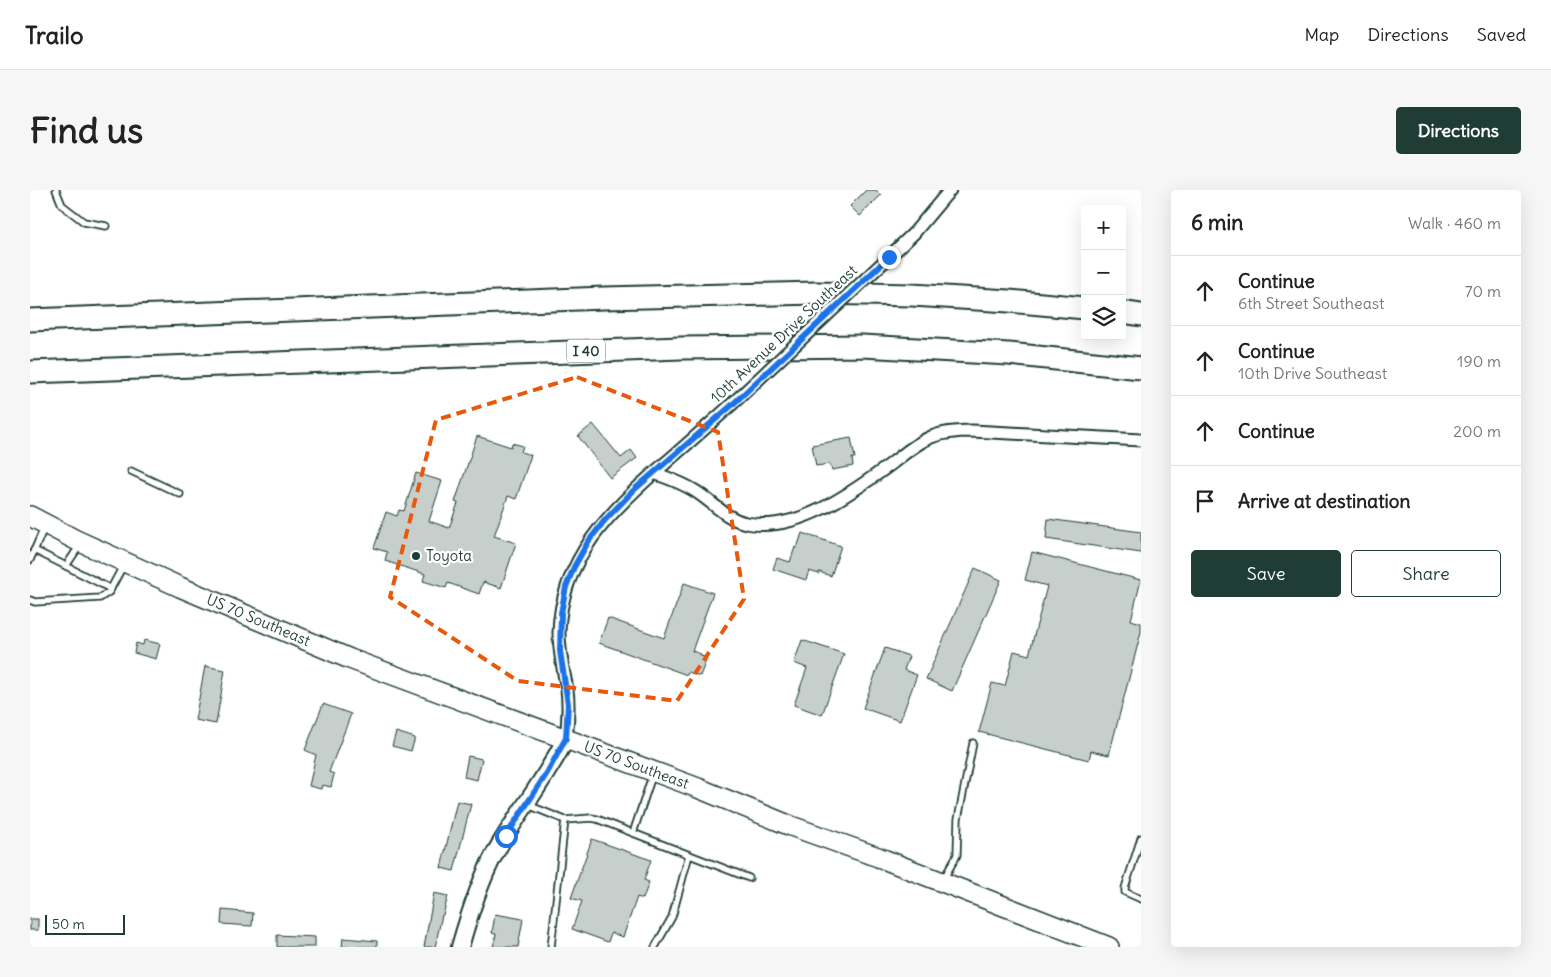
<!DOCTYPE html>
<meta charset="utf-8">
<style>
:root{--surface:#fff;--page:#f6f6f6;--text:#222;--muted:#767676;--line:#e0e0e0;--accent:#1f3d34}
body{margin:0;font-family:Delius,sans-serif;background:var(--page);color:var(--text)}
.controls{position:absolute;right:15px;top:15px;display:grid;overflow:hidden;border-radius:5px;box-shadow:0 5px 20px #0002}
.controls button{width:45px;height:45px;display:grid;place-items:center;padding:0;border:0;border-bottom:1px solid var(--line);background:var(--surface);color:var(--text);font:25px sans-serif}
.scale{position:absolute;left:15px;bottom:12px;width:80px;box-sizing:border-box;padding-left:5px;border:2px solid #1f3d34;border-top:0;font-size:14px;line-height:18px;white-space:nowrap;color:#1f3d34;-webkit-text-stroke:4px #fff;paint-order:stroke}
.stop{position:absolute;width:15px;height:15px;margin:-11px;border:4px solid #1a73e8;border-radius:50%;background:#fff}
.stop.end{background:#1a73e8;border-color:#fff;box-shadow:0 1px 5px #0008}
.list{margin:0;padding:0;list-style:none}
h2{display:flex;justify-content:space-between;align-items:center;height:65px;margin:0;padding:0 20px;font-size:21px}
h2 small{font-size:16px;font-weight:400;color:var(--muted)}
.list li{display:grid;grid-template-columns:32px 1fr auto;gap:15px;align-items:center;box-sizing:border-box;height:70px;padding:0 20px;border-top:1px solid var(--line)}
.list b{display:block;font-size:19px;white-space:nowrap}
.list p{margin:0;font-size:16px;white-space:nowrap;color:var(--muted)}
.list em{font-size:16px;font-style:normal;color:var(--muted)}
.actions{display:flex;gap:10px;padding:15px 20px}
.actions a{flex:1;padding:11px 0;border:1px solid var(--accent);border-radius:5px;text-align:center;font-size:18px;color:var(--accent)}
.actions .main{background:var(--accent);color:#fff}
.icon{flex:none;width:28px;height:28px;fill:none;stroke:currentColor;stroke-width:2;stroke-linecap:round;stroke-linejoin:round}
.map{position:relative;flex:none;width:1111px;height:757px;overflow:hidden;border-radius:5px}
header{display:flex;align-items:center;gap:30px;box-sizing:border-box;height:70px;padding:0 25px;background:var(--surface);border-bottom:1px solid var(--line)}
header strong{font-size:24px}
nav{display:flex;gap:28px;margin-inline-start:auto;font-size:18px}
.intro{display:flex;align-items:center;justify-content:space-between;box-sizing:border-box;height:120px;padding:0 30px}
h1{margin:0;font-size:35px}
.button{padding:12px 22px;border-radius:5px;background:var(--accent);color:#fff;font-size:18px;font-weight:700}
main{display:flex;gap:30px;padding:0 30px}
aside{flex:1;background:var(--surface);border-radius:5px;box-shadow:0 5px 20px #0002}
.map>svg:first-child{display:block}
.building{fill:#c7cfcc;stroke:#1f3d34}
.lines{fill:none;stroke-linecap:round;stroke-linejoin:round}
.lane-casing{stroke:#1f3d34;stroke-width:9}
.street-casing{stroke:#1f3d34;stroke-width:15}
.secondary-casing{stroke:#1f3d34;stroke-width:20}
.primary-casing{stroke:#1f3d34;stroke-width:22}
.highway-casing{stroke:#1f3d34;stroke-width:25}
.lane{stroke:#fff;stroke-width:5.5}
.street{stroke:#fff;stroke-width:11}
.secondary{stroke:#fff;stroke-width:16}
.primary{stroke:#fff;stroke-width:19}
.highway{stroke:#fff;stroke-width:21}
.street-bridge-casing{stroke:#1f3d34;stroke-width:15;stroke-linecap:butt}
.street-bridge{stroke:#fff;stroke-width:11}
.route{stroke:#1a73e8;stroke-width:6}
.marked{fill:none;stroke:#e8590c;stroke-width:4;stroke-dasharray:10 6;stroke-linejoin:round}
.poi-dot{fill:#1f3d34;stroke:#fff;stroke-width:2}
.labels{text-anchor:middle;stroke-width:4.5;stroke-linejoin:round;paint-order:stroke}
.shield{fill:#fff;stroke:#627771;stroke-width:1}
.shield-label{font-size:14px;font-weight:bold;fill:#1f3d34}
.street-label{font-size:15px;fill:#1f3d34;stroke:#fff}
.poi-label{font-size:15px;fill:#1f3d34;stroke:#fff;text-anchor:start}
</style>
<header>
<strong>Trailo</strong>
<nav><a>Map</a><a>Directions</a><a>Saved</a></nav>
</header>
<div class="intro"><h1>Find us</h1><a class="button">Directions</a></div>
<main>
<div class="map">
<svg width="1111" height="757" viewBox="0 0 1111 757">
<rect width="100%" height="100%" fill="#fff"/>
<filter id="ink" filterUnits="userSpaceOnUse"><feTurbulence type="fractalNoise" baseFrequency=".02" numOctaves="2"/><feDisplacementMap in="SourceGraphic" scale="10" xChannelSelector="R" yChannelSelector="G"/><feConvolveMatrix kernelMatrix="1 2 1 2 8 2 1 2 1" color-interpolation-filters="sRGB"/></filter>
<g filter="url(#ink)">
<g class="building">
<path d="M836 0H846L851 5 830 26 820 16Z"/>
<path d="M563 234 591 268 601 260 607 268 580 288 548 246Z"/>
<path d="M447 246 481 257 482 253 493 256 491 262 501 265 486 309 478 306 464 346 486 353 471 398 453 392 449 404 418 393 416 398 393 391 395 384 355 371 357 362 344 358 356 322 367 326 369 320 374 321 386 283 412 291 399 331 419 338 428 313 425 312Z"/>
<path d="M821 248 825 268H822L823 276 802 280 800 274 786 276 782 255Z"/>
<path d="M1018 329 1111 342V363L1016 349Z"/>
<path d="M772 343 811 356 801 386 789 382V384L779 381 776 390 743 379 747 368 760 372 765 357 767 358Z"/>
<path d="M1002 362 1111 390 1101 430 1111 433V442L1079 565 1061 561 1059 570 949 542 962 493 975 496 984 461 999 465 1017 396 995 390Z"/>
<path d="M945 378 971 390 922 501 896 489Z"/>
<path d="M654 393 683 403 662 461 671 464V466L677 468 670 486 658 482 657 485 569 453 578 428 634 448Z"/>
<path d="M114 450 130 454 126 469 104 463 106 453 113 455Z"/>
<path d="M772 450 814 464 792 525 764 515 777 478 764 473Z"/>
<path d="M855 458 879 466 874 480 887 485 870 531 833 518Z"/>
<path d="M175 476 195 480 186 534 165 530Z"/>
<path d="M293 514 321 524 299 582 304 584 301 597 292 595 291 599 279 596 286 565 275 560Z"/>
<path d="M366 542 385 548 381 561 362 556Z"/>
<path d="M438 566 452 569 447 590 434 587Z"/>
<path d="M427 611 441 614 424 681 411 678Z"/>
<path d="M562 649 621 670 614 690 619 692 613 709 607 707 593 747 581 743 578 752 542 739 552 711 541 708Z"/>
<path d="M404 703 418 706 413 725H412L405 757H394Z"/>
<path d="M192 720 223 723 222 736 191 734Z"/>
<path d="M465 724 493 729 488 757H463L466 744 462 743Z"/>
<rect x="0" y="729" width="8" height="11"/>
<path d="M247 745 285 747V757H247Z"/>
<path d="M313 748 347 751V757H312Z"/>
</g>
<g class="lines">
<g class="lane-casing">
<g id="lane">
<path d="M26 0 32 15 54 32 76 36"/>
<path d="M101 281 150 304"/>
<path d="M4 360 36 376 50 355"/>
<path d="M0 370 14 338"/>
<path d="M36 376 81 399"/>
<path d="M0 410 5 412 70 408 79 402 94 374"/>
<path d="M498 615 535 630 561 628 567 629 719 688"/>
<path d="M603 643 623 583"/>
<path d="M1111 648 1095 698V702L1111 709"/>
<path d="M913 690 927 665 928 629 943 553"/>
<path d="M521 757 535 630"/>
<path d="M625 757 642 727 659 665"/>
</g>
</g>
<g class="street-casing">
<g id="street">
<path d="M859 67 884 43 920 0"/>
<path d="M624 283C638 288 653 293 665 301 683 312 696 329 716 333 766 343 820 304 857 277 872 266 884 254 901 247 914 242 929 241 942 241L1111 250"/>
<path d="M536 548C538 532 539 515 537 499 533 479 529 462 529 442 531 369 581 320 632 276 655 256 678 236 701 215"/>
</g>
</g>
<g class="secondary-casing">
<path id="secondary" d="M430 757C439 725 449 693 465 663 487 624 516 589 536 548"/>
</g>
<g class="primary-casing">
<g id="primary">
<path id="s1" d="M0 326 46 350 150 397 320 469 668 598 761 636 848 667 1079 757"/>
</g>
</g>
<g class="highway-casing">
<g id="highway">
<path d="M1092 122 1111 125"/>
<path d="M0 130 574 108 786 103 882 105 979 111 1055 118"/>
<path d="M0 182 651 158 832 156 979 164 1111 178"/>
</g>
</g>
<use href="#lane" class="lane"/>
<use href="#street" class="street"/>
<use href="#secondary" class="secondary"/>
<use href="#primary" class="primary"/>
<use href="#highway" class="highway"/>
<g class="street-bridge-casing">
<path id="street-bridge" d="M701 215 859 67"/>
</g>
<use href="#street-bridge" class="street-bridge"/>
</g>
</g>
<g class="lines" filter="url(#ink)">
<path class="route" d="M476 646 517 583 536 548 538 514 530 461 531 423 536 397 544 377 558 352 575 330 605 299 701 216 859 67"/>
</g>
<path class="marked" d="M547 187 688 242 714 409 647 511 488 491 360 407 406 230Z"/>
<circle class="poi-dot" cx="386" cy="366" r="5"/>
<g class="labels">
<rect class="shield" x="537" y="149.5" width="38" height="23" rx="4"/>
<g class="shield-label">
<text x="556" y="166">I 40</text>
</g>
<g class="street-label">
<text transform="translate(754 144) rotate(-43)" y="5">10th Avenue Drive Southeast</text>
<text dy="5" stroke="none"><textPath href="#s1" startOffset="251">US 70 Southeast</textPath></text>
<text dy="5" stroke="none"><textPath href="#s1" startOffset="656">US 70 Southeast</textPath></text>
</g>
<g class="poi-label">
<text x="396" y="371">Toyota</text>
</g>
</g>
</svg>
<div class="controls">
<button>+</button>
<button>−</button>
<button><svg class="icon" aria-label="layers" viewBox="0 0 24 24"><path d="M12 4l9 5-9 5-9-5zM3 14l9 5 9-5"/></svg></button>
</div>
<div class="scale">50 m</div>
<div class="stop" style="left:476px;top:646px"></div>
<div class="stop end" style="left:859px;top:67px"></div>
</div>
<aside>
<h2>6 min<small>Walk · 460 m</small></h2>
<ul class="list">
<li><svg class="icon" aria-label="ahead" viewBox="0 0 24 24"><path d="M12 20V5M6 11l6-6 6 6"/></svg><div><b>Continue</b><p>6th Street Southeast</p></div><em>70 m</em></li>
<li><svg class="icon" aria-label="ahead" viewBox="0 0 24 24"><path d="M12 20V5M6 11l6-6 6 6"/></svg><div><b>Continue</b><p>10th Drive Southeast</p></div><em>190 m</em></li>
<li><svg class="icon" aria-label="ahead" viewBox="0 0 24 24"><path d="M12 20V5M6 11l6-6 6 6"/></svg><div><b>Continue</b></div><em>200 m</em></li>
<li><svg class="icon" aria-label="arrive" viewBox="0 0 24 24"><path d="M6 21V4h12l-3 4 3 4H6"/></svg><div><b>Arrive at destination</b></div></li>
</ul>
<div class="actions"><a class="main">Save</a><a>Share</a></div>
</aside>
</main>
